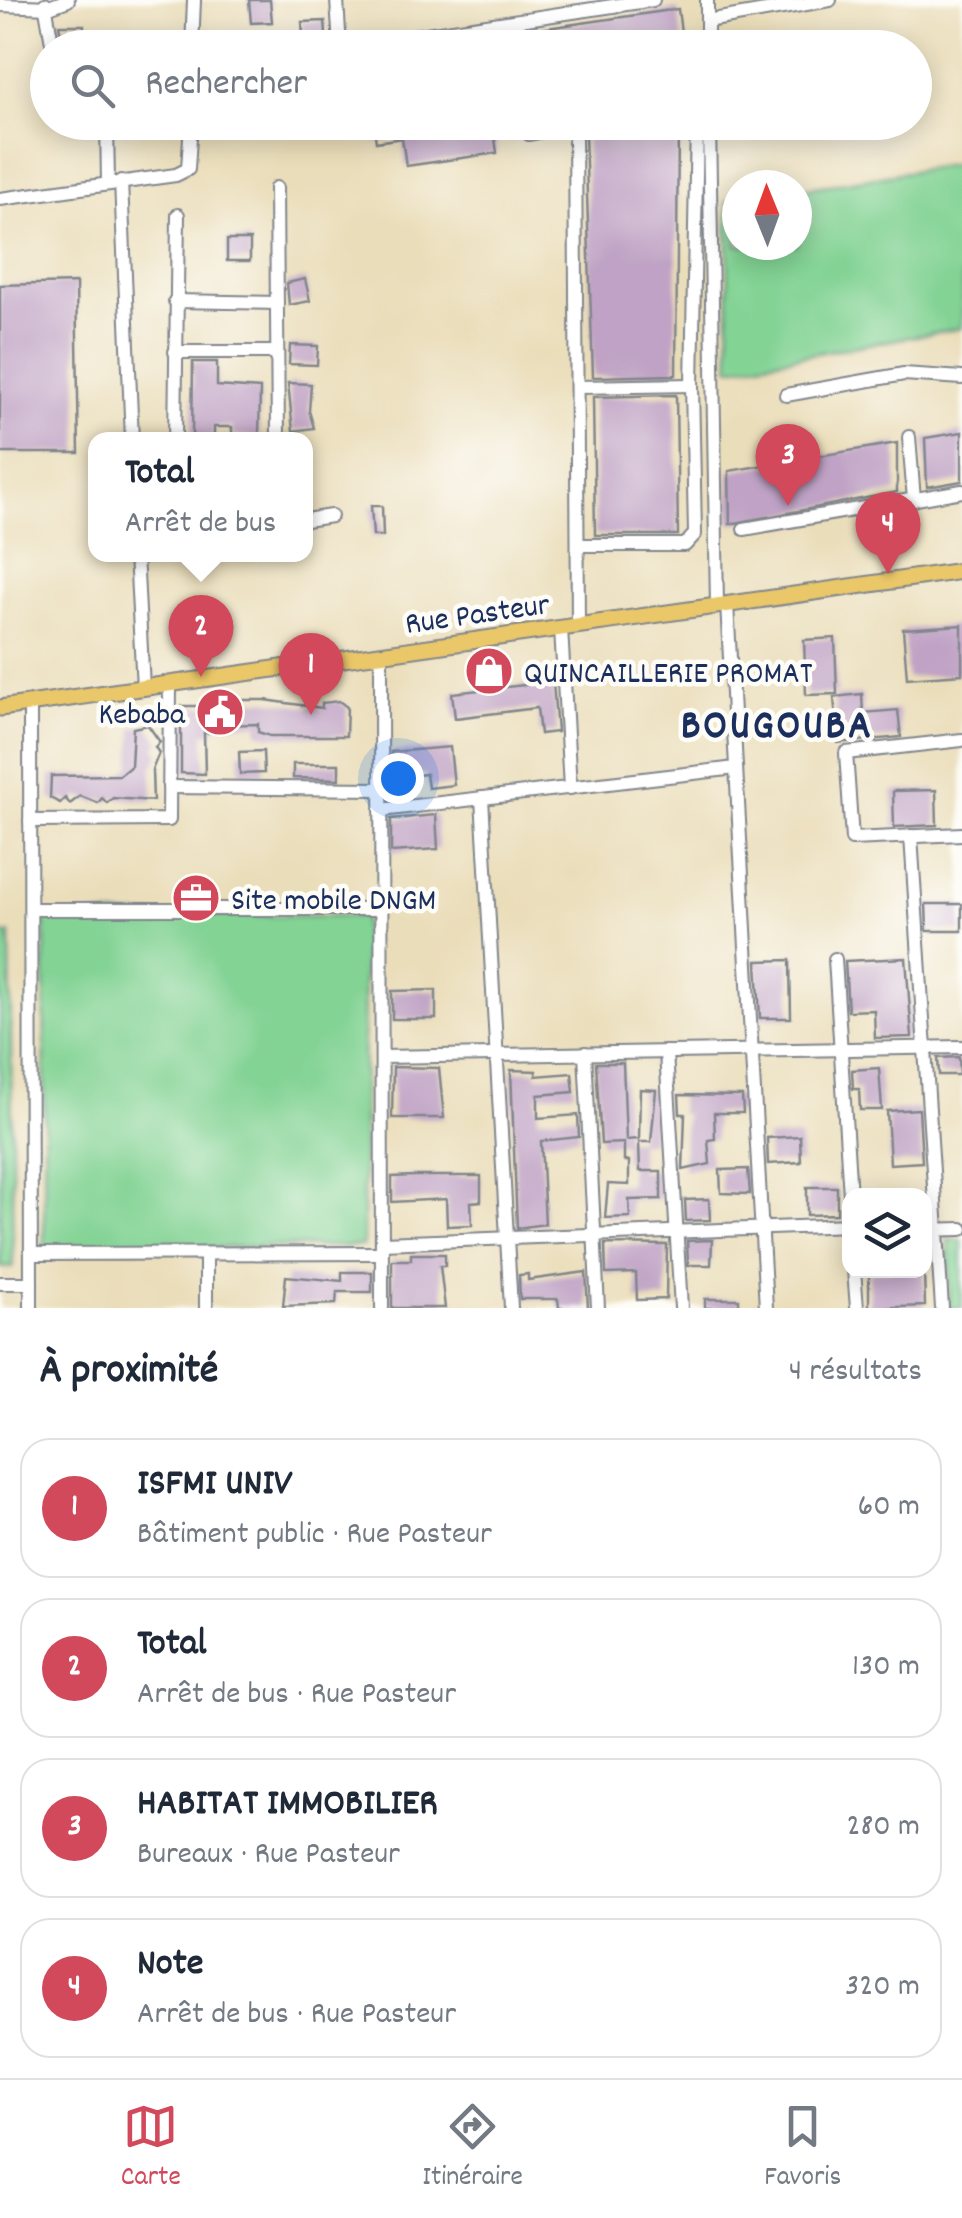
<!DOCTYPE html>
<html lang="fr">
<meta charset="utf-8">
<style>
:root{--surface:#fff;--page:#f2f2f3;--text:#1f2937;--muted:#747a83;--line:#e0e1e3;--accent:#d1495b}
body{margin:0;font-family:Dekko,sans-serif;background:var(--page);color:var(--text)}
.controls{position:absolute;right:30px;bottom:30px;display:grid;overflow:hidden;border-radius:20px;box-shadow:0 5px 25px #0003}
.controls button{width:90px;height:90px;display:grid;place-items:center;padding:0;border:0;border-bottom:2px solid var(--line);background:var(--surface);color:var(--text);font:50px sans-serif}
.compass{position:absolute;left:722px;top:170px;width:90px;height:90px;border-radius:50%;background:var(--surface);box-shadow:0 5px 25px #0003;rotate:359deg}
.you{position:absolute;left:398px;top:778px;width:35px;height:35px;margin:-25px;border:8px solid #fff;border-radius:50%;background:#1a73e8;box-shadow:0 0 0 15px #1a73e833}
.badge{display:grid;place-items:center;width:65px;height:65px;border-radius:50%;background:var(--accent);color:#fff;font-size:32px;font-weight:700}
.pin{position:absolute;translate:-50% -82px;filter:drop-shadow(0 2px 5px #0008)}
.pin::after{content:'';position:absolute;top:52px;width:35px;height:30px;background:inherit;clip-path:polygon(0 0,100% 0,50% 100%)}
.popup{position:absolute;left:88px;top:432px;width:225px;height:130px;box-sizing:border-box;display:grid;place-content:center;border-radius:20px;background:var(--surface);filter:drop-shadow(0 2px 8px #0005);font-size:32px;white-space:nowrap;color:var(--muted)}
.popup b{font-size:38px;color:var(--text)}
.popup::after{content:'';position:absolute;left:50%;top:100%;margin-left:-20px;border:20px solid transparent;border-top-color:var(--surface)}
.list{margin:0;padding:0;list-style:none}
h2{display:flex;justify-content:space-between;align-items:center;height:130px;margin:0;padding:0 40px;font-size:42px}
h2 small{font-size:32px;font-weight:400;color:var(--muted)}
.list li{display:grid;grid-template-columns:65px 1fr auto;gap:30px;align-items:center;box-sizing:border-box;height:140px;margin:0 20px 20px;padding:0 20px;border:2px solid var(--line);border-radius:30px}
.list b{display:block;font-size:38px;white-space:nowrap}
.list p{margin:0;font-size:32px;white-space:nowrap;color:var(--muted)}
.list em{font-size:32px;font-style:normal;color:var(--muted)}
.icon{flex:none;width:55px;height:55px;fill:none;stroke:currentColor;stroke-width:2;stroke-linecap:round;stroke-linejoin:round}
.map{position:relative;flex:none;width:962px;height:1308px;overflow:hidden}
.search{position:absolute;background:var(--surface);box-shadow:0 5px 25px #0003;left:30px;right:30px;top:30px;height:110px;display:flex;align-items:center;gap:25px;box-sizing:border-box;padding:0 35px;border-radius:55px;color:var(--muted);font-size:38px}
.sheet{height:770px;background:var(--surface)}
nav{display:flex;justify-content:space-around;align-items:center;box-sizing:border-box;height:140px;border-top:2px solid var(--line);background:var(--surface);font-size:28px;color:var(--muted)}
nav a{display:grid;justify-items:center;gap:5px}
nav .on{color:var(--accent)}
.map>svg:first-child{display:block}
.green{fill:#83d394;stroke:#4f8179;stroke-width:2.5}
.building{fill:#bfa2c5}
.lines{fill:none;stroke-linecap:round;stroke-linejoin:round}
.minor-casing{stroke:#82868c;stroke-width:16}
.major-casing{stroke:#82868c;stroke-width:19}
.minor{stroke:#fff;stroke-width:12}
.major{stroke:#eac769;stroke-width:15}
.labels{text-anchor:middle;stroke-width:9;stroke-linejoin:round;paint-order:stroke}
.street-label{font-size:32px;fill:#1b2f5e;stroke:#fdfcf7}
.poi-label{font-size:32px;fill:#1b2f5e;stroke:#fdfcf7;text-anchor:start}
.district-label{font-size:42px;font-weight:bold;letter-spacing:2.5px;fill:#1b2f5e;stroke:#fdfcf7}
</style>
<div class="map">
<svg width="962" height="1308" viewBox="0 0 962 1308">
<rect width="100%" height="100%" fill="#fdfcf7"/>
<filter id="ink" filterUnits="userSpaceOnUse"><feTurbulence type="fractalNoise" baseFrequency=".01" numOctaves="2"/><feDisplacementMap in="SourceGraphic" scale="20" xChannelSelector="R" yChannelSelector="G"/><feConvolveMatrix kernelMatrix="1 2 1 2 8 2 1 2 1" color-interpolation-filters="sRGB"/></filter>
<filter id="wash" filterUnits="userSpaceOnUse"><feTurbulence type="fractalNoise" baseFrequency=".0048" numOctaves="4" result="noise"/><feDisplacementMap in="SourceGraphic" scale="40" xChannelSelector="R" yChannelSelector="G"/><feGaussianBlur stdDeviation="2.25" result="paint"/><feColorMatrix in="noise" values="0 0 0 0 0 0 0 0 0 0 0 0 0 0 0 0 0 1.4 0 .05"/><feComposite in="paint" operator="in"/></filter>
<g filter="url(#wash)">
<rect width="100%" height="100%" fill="#eaddb9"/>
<g class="green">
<path d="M962 163V328L730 368 727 201 737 199V245H797V190Z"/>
<path d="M45 915 364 916 363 1246 44 1249Z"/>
<path d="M10 934 13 1267 0 1266V936Z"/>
<path d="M948 1240H962V1308H950Z"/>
</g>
<g id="blocks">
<g class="building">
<path d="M249 0H270L272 22 251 23Z"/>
<path d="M678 9 683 48H451L450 42Z"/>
<path d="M325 21 327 48H304L302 22Z"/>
<path d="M84 25V39L62 40 59 25Z"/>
<path d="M373 122H493L497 153 406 166 402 138 376 142Z"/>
<path d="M678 125 676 375 593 377 585 133 596 126Z"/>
<rect x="227" y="240" width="23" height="21"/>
<path d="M305 279 310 301 289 305 287 283Z"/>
<path d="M76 283 79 453H0V285Z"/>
<path d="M290 345 318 346 317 365 289 364Z"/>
<path d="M193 362H217V386L260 389 259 437 232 435V427H214V436H192Z"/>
<path d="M288 383 311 384 309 411 314 428 293 431Z"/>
<path d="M676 395 678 535H595L593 397Z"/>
<path d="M962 432V481L927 487 925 438Z"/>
<path d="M897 443V492L730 524 729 471Z"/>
<path d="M371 506H382L383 536H373Z"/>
<path d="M962 625V674L907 678 903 629Z"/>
<path d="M835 638 837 694 806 695 804 640Z"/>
<path d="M553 682 557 732 540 734 537 708 455 718 452 693Z"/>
<path d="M862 694 863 713 898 710 901 737 838 743 834 697Z"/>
<path d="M220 700H265L322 708V703L339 701 347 707 346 736H270L258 732V724L215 725V732L204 733 205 774 181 773V706H219Z"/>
<path d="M148 725 160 742 155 747 159 753 152 770 153 801 113 798 107 803 102 798 98 803 80 796 70 804 65 798 60 803 50 798 51 776 120 775 131 766 133 728Z"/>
<path d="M450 747 454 785 428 788 426 774 391 778V752Z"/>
<path d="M263 751 264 773 240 774 239 752Z"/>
<path d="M293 764H339V779L293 778Z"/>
<path d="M936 790 937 825 894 827 893 791Z"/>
<path d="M436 815 438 849 391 852V819Z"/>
<path d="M926 904H962V931H927Z"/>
<path d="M906 958 912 1037 875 1038 874 1010 848 1011 845 961Z"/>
<path d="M790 960 791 1018H760L757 961Z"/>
<path d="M436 990V1019H392V991Z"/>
<path d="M959 1057 960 1075H939L938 1058Z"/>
<path d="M596 1063H623L626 1140 639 1139 640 1089 656 1090 651 1142H639L640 1171H661V1199L629 1200 630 1217 605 1218 608 1184 629 1185V1161H624V1143L601 1144Z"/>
<path d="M393 1067 439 1068 444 1118H392Z"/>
<path d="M879 1068 882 1110H860L859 1089H853L852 1070Z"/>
<path d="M511 1070 536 1071V1076L572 1073 574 1092 538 1095V1118L578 1115 579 1137 541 1141 545 1224 517 1228Z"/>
<path d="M679 1095 742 1096 743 1113H714L715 1139 708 1140 710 1164 683 1170 685 1114H680Z"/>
<path d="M919 1109 922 1162 890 1164 887 1111Z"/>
<path d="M800 1136 801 1162 768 1164 767 1138Z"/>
<path d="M748 1169 750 1194 721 1193 720 1170Z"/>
<path d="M415 1176H481V1201L471 1202 472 1225 447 1226 446 1199 392 1202V1177Z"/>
<path d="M807 1187H837V1214L807 1215Z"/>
<path d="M709 1199 710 1220 686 1221 685 1200Z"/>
<path d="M712 1240 711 1265H688L687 1241Z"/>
<path d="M605 1244 667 1245 666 1299 637 1300 636 1273 606 1274Z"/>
<path d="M411 1254H445V1266H440L445 1308H392V1260H411Z"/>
<path d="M892 1270 924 1271 925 1306 869 1308V1273Z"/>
<path d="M342 1272H372V1292H337L336 1304 283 1306 286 1276 342 1281Z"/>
<path d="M586 1272 588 1308H559L558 1299H520L519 1275 528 1274V1280Z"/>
<rect x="705" y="1299" width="34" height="9"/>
</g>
</g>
</g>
<g filter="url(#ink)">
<use href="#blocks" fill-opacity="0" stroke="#82868c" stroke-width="2.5"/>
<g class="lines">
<g class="minor-casing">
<g id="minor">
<path d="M337 0 340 48"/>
<path d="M707 0V48"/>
<path d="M45 4 53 48"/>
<path d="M0 5 49 7 68 0"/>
<path d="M707 21 830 0"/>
<path d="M413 36 653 0"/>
<path d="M105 43V48"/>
<path d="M192 48 194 0"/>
<path d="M107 122 108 183"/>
<path d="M709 122 717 606"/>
<path d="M575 125 578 626"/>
<path d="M529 134 587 122"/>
<path d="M121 181 132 440"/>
<path d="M276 188 278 440"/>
<path d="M0 199 176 175 188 169 191 122"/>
<path d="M175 301 277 303"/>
<path d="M175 352H277"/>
<path d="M577 387 692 385"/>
<path d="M786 395 904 374 962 378"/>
<path d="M909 437 914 500"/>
<path d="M175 440 178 215"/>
<path d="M306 520 331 516"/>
<path d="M744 529 962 491"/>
<path d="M578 545H685L695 534 692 385 697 122"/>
<path d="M136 554 143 688"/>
<path d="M727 604 766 1308"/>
<path d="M561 628 570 788"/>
<path d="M381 654 382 1308"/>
<path d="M30 704 31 1308"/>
<path d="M962 740 846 753 852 839 962 834"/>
<path d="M169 787 381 789"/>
<path d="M482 798 511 1308"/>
<path d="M381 810 736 768"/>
<path d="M30 821 169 820 170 684"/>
<path d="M911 836 942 1308"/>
<path d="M31 909H382"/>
<path d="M835 959 850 1196"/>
<path d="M666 1052 681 1308"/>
<path d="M585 1053 598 1308"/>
<path d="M382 1057 962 1047"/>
<path d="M924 1230 962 1229"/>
<path d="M382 1243 850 1225"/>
<path d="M31 1254 382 1253"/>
<path d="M206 1254V1308"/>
<path d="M854 1270 857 1308"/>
<path d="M0 1283H31"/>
</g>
</g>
<g class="major-casing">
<path id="major" d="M0 708 962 571"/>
</g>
<use href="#minor" class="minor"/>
<use href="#major" class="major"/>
</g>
</g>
<defs>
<g id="shop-disc" transform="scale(2.5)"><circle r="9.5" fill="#d1495b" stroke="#fdfcf7"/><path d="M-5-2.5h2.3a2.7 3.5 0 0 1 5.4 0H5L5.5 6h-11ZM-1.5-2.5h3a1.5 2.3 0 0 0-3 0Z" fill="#fff"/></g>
<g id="civic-disc" transform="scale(2.5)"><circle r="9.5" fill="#d1495b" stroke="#fdfcf7"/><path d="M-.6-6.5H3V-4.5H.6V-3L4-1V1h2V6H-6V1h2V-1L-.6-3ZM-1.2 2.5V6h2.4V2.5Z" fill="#fff"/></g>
<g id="office-disc" transform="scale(2.5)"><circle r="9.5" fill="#d1495b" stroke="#fdfcf7"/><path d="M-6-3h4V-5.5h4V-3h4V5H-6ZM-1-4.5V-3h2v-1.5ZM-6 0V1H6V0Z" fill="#fff"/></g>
</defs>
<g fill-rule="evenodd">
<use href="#shop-disc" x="489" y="671"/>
<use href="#civic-disc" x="220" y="712"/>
<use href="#office-disc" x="196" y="898"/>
</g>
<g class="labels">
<g class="street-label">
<text transform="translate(477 612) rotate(-8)" y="11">Rue Pasteur</text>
</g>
<g class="poi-label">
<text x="524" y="682">QUINCAILLERIE PROMAT</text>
<text x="185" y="723" text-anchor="end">Kebaba</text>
<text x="231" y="909">Site mobile DNGM</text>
</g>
<g class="district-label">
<text x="777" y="737">BOUGOUBA</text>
</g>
</g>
</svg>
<div class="controls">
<button><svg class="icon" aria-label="layers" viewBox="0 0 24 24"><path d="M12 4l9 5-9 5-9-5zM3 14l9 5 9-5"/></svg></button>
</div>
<svg class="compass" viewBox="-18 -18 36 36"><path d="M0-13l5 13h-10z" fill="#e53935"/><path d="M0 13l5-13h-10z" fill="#747a83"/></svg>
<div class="you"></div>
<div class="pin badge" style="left:311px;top:715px">1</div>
<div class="pin badge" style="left:201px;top:677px">2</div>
<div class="popup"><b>Total</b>Arrêt de bus</div>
<div class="pin badge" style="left:788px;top:506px">3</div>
<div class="pin badge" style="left:888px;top:574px">4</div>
<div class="search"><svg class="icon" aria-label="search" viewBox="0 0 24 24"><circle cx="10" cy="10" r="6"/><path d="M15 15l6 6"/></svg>Rechercher</div>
</div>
<section class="sheet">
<h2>À proximité<small>4 résultats</small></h2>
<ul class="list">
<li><span class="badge">1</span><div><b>ISFMI UNIV</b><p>Bâtiment public · Rue Pasteur</p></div><em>60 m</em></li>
<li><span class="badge">2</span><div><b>Total</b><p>Arrêt de bus · Rue Pasteur</p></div><em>130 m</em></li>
<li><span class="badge">3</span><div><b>HABITAT IMMOBILIER</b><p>Bureaux · Rue Pasteur</p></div><em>280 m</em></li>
<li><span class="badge">4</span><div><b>Note</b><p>Arrêt de bus · Rue Pasteur</p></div><em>320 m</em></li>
</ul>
</section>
<nav>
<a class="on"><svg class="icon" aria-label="map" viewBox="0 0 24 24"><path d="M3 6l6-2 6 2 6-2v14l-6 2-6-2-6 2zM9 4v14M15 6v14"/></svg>Carte</a>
<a><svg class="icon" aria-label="directions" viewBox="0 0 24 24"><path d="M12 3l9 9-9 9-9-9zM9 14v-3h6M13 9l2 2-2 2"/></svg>Itinéraire</a>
<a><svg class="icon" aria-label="saved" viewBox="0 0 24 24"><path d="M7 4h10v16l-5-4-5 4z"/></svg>Favoris</a>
</nav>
